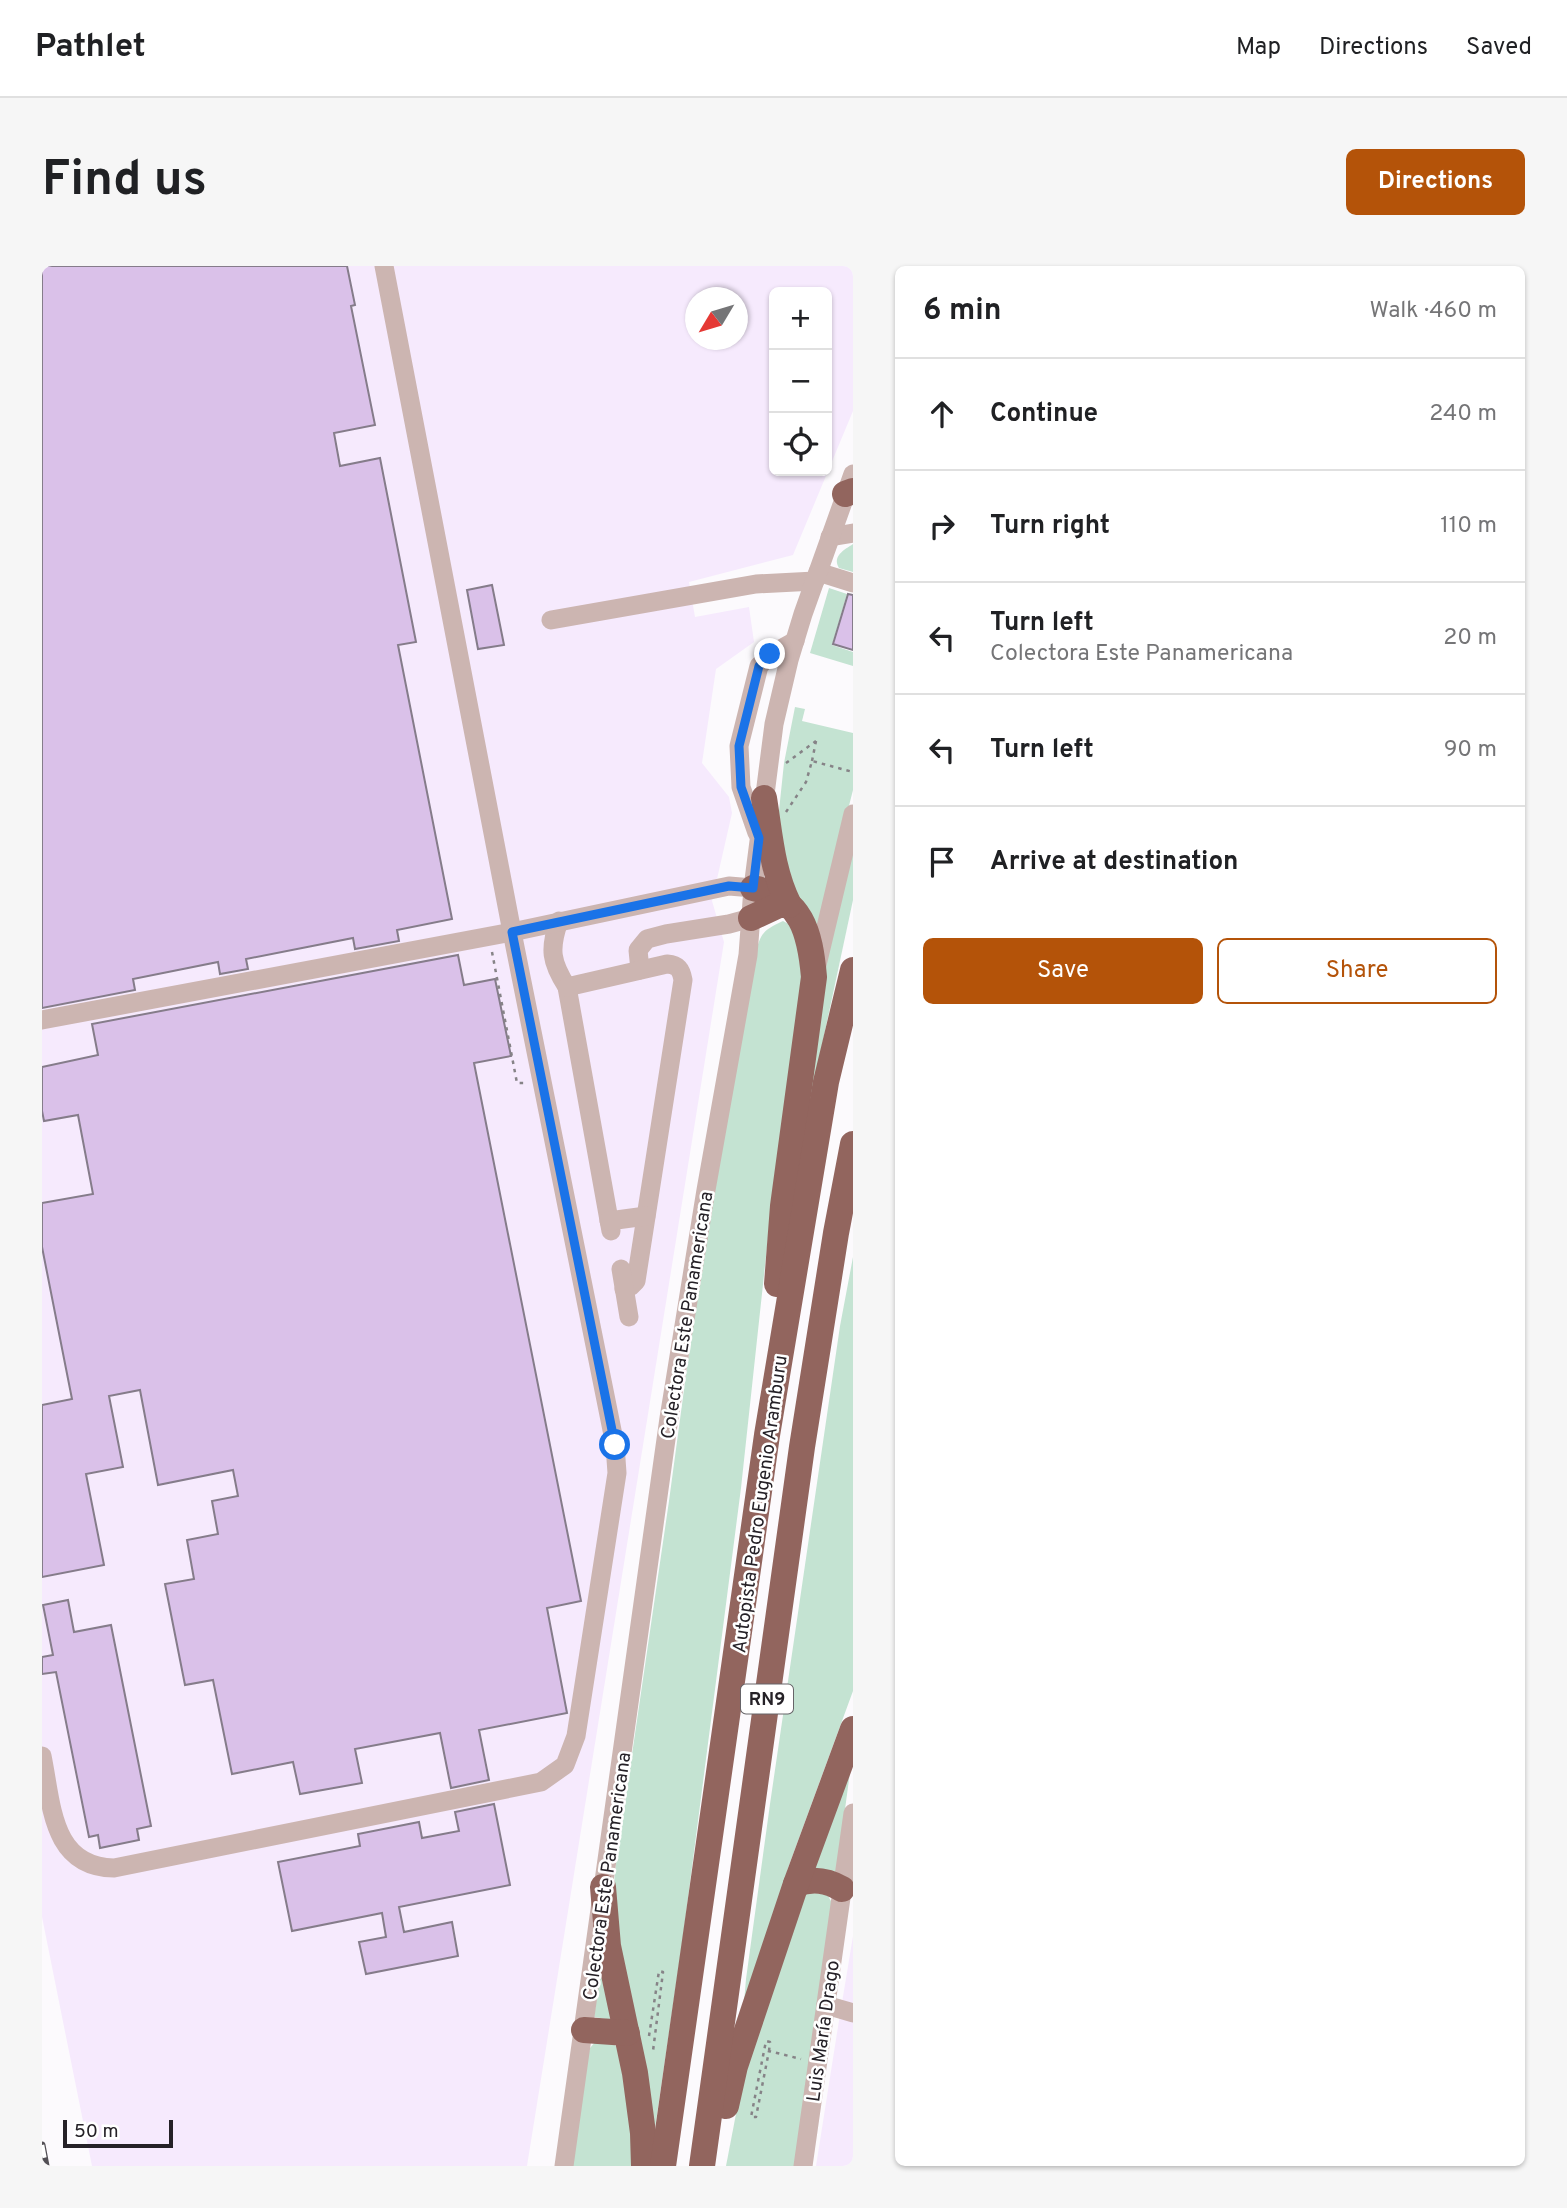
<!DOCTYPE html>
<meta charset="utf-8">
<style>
:root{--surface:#fff;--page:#f6f6f6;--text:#202124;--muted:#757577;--line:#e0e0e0;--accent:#b45309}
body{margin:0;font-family:Overpass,sans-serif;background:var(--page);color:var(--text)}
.controls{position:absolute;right:21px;top:21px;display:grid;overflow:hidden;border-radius:10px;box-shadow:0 2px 5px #0004}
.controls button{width:63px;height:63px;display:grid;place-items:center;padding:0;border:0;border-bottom:2px solid var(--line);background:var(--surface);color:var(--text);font:35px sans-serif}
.compass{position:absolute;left:643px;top:21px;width:63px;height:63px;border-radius:50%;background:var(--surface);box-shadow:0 2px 5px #0004;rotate:232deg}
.scale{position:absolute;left:21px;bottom:18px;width:110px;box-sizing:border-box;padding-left:7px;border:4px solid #252127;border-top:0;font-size:19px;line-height:24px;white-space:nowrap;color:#252127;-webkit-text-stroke:5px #fff;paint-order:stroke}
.stop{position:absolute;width:21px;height:21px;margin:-16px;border:5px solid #1a73e8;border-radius:50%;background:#fff}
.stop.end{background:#1a73e8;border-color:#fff;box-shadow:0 2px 7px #0008}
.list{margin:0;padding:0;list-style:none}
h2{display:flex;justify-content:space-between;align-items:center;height:91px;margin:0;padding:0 28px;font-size:30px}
h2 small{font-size:23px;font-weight:400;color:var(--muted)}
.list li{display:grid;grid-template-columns:46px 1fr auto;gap:21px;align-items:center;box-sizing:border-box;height:112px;padding:0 28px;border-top:2px solid var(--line)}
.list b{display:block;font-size:26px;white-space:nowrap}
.list p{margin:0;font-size:23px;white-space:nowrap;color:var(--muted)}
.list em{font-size:23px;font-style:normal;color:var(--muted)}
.actions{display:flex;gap:14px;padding:21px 28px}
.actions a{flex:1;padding:16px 0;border:2px solid var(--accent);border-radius:10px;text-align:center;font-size:24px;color:var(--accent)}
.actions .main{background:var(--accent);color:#fff}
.icon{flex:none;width:38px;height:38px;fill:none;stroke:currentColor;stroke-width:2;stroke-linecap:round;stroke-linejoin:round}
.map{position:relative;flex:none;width:811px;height:1900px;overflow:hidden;border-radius:10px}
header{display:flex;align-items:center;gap:42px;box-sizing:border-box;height:98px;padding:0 35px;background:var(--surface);border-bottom:2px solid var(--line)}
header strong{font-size:33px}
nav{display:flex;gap:38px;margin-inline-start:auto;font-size:24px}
.intro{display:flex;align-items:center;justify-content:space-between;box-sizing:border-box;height:168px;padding:0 42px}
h1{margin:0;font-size:49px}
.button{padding:18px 32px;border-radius:10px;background:var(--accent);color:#fff;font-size:24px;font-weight:700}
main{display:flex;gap:42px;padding:0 42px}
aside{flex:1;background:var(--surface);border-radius:10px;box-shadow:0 2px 5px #0004}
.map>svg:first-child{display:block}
.built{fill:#f6eafd;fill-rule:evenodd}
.green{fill:#c4e3d2}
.building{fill:#dac1e9;stroke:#857c8a;stroke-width:2}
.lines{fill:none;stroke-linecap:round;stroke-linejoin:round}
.path{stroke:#868387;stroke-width:2.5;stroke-dasharray:3.5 5;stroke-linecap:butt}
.minor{stroke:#ccb5b1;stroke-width:19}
.highway{stroke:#92655e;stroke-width:26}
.rail-casing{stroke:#524f54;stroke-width:7}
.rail{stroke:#fff;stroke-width:4.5;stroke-dasharray:13;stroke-linecap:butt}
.route{stroke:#1a73e8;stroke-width:9}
.labels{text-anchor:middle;stroke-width:5;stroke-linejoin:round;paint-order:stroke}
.shield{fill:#fff;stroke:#666468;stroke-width:2}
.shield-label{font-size:18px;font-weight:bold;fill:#252127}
.street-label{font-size:19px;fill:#252127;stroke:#fff}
</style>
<header>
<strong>Pathlet</strong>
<nav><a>Map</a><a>Directions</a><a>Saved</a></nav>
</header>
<div class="intro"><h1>Find us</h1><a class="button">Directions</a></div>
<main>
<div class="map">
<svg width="811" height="1900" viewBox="0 0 811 1900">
<rect width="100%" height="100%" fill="#fcfafd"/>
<g class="built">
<path d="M0 0H811V145L751 289 647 316 653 351 707 341 712 376 674 403 660 497 687 531 690 547 670 635 682 676 485 1900H50L0 1651ZM732 26H785V205H732ZM654 32H696V74H654Z"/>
<path d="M811 1670V1900H774L795 1767Z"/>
</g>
<g class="green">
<path d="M811 278V306L797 302C790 290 802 284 811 278Z"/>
<path d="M787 322 805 328 790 379 811 386V400L768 387Z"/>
<path d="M753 441 763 443 760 455 811 467V524L784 630 779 666 752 632 734 573 742 497Z"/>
<path d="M811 573V634L755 896 777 720Z"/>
<path d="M741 655 752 661 765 694 733 907 699 1222 641 1671 611 1876 570 1644 573 1605 627 1235 663 968 713 689C719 667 720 665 741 655Z"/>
<path d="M811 991V1425L746 1602 726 1682 700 1760 704 1713 728 1538 798 1060Z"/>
<path d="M811 1484 794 1610 762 1603Z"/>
<path d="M782 1623 789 1635 790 1651 754 1900H684L708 1775 756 1629Z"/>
<path d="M558 1706 571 1754 552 1751Z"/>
<path d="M554 1775 572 1778 581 1788 597 1900H530L545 1792 548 1782Z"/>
</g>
<g class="building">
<path d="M0 0H305L313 39 309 40 333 159 292 167 298 200 338 192 374 376 356 379 410 653 355 664 357 675 313 683 311 672 204 693 206 703 178 708 176 696 91 713 93 724 0 742Z"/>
<path d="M450 319 462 379 436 383 425 324Z"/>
<path d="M806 328 811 329V384L791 378Z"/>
<path d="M416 689 422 719 453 713 469 790 432 797 539 1335 505 1342 525 1447 437 1464 447 1514 409 1522 398 1467 313 1483 320 1517 258 1528 251 1496 190 1508 171 1414 143 1419 123 1318 152 1313 145 1274 176 1268 170 1235 196 1230 191 1204 116 1219 98 1124 67 1130 81 1201 44 1208 62 1299 0 1311V1139L30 1133 0 981V937L51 928 36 849 2 855 0 845V801L56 789 50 758Z"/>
<path d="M26 1334 32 1366 69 1359 109 1560 95 1563 97 1574 58 1582 56 1569 47 1571 14 1406 0 1408V1391L11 1389 1 1339Z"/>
<path d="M452 1538 468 1619 357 1641 362 1666 410 1656 416 1690 324 1708 317 1676 344 1671 340 1647 250 1665 236 1596 318 1580 316 1568 377 1556 380 1572 417 1565 413 1546Z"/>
</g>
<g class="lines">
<g class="path">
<path d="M770 495 774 475"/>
<path d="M744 497 774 475"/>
<path d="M744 546 764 516 770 495 811 506"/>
<path d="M450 686 475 817H482"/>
<path d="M607 1770 617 1705 621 1706 611 1785H609"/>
<path d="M727 1785 728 1776 724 1775 709 1851H714L727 1785 759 1793"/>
</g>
<g class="minor">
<path d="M788 271 811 267"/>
<path d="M776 306 811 317"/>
<path d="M509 354 714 318 773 315"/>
<path d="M715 567 699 521 697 480 717 400 728 389 753 375"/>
<path d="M517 655C507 683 509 696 525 721L569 965"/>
<path d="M774 703 811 548"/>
<path d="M598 704 596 684 605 673 624 668 687 658 709 652"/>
<path d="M525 721 625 698C636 699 639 703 641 714L594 1015 589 1020 582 1023"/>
<path d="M0 754 470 666 687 620 711 622"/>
<path d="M567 955 604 950"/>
<path d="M579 1003 587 1051"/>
<path d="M0 1490C10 1538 9 1601 72 1602L499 1516 523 1499 534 1470 575 1207 573 1179 470 666 342 0"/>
<path d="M784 1739 811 1747"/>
<path d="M522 1900 627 1152 664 924 706 689 711 622 732 458 747 394 761 348 811 208"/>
<path d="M761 1900 811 1547"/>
</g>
<g class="highway">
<path d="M803 228 811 225"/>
<path d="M711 622C760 632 768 666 772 711L741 940 735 1018"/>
<path d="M709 652 737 639H747C730 605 728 569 722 532"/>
<path d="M754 1618C771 1612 785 1614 800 1623"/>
<path d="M561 1621 566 1680 593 1807 601 1867 602 1900"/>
<path d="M542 1764 585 1767"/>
<path d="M684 1840 693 1800 754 1618 811 1463"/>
<path d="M621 1900 725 1169 784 816 811 704"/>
<path d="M660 1900 760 1181 794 967 811 878"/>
</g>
<g class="rail-casing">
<path id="rail" d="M0 1879 4 1900"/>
</g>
<use href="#rail" class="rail"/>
</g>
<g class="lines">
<path class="route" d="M573 1179 470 666 687 620 711 622 717 572 699 521 697 480 717 400 728 388"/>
</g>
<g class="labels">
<rect class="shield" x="699" y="1418.5" width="52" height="29" rx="5"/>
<g class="shield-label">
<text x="725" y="1439">RN9</text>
</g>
<g class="street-label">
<text transform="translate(644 1049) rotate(-81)" y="7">Colectora Este Panamericana</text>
<text transform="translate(717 1238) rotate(-82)" y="7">Autopista Pedro Eugenio Aramburu</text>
<text transform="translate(564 1610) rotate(-82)" y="7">Colectora Este Panamericana</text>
<text transform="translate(780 1765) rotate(-82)" y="7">Luis María Drago</text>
</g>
</g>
</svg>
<div class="controls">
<button>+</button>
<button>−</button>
<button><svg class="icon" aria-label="locate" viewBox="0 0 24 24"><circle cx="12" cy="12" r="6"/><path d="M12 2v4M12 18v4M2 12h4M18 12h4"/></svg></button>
</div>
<svg class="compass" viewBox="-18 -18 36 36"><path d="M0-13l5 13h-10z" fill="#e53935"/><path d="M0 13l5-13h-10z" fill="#757577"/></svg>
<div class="scale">50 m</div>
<div class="stop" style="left:573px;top:1179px"></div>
<div class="stop end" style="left:728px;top:388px"></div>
</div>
<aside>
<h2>6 min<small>Walk · 460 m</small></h2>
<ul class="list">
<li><svg class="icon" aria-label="ahead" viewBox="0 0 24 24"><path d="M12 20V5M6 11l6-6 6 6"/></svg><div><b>Continue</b></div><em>240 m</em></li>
<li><svg class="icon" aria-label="right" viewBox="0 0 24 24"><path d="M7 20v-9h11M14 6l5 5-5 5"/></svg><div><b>Turn right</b></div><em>110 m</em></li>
<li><svg class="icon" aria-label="left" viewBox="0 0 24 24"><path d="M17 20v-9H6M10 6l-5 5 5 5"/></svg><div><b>Turn left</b><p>Colectora Este Panamericana</p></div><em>20 m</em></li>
<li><svg class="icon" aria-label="left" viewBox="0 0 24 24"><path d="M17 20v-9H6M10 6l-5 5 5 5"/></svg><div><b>Turn left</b></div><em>90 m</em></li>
<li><svg class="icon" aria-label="arrive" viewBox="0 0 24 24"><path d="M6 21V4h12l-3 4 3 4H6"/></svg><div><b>Arrive at destination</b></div></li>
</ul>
<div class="actions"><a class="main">Save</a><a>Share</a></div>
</aside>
</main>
